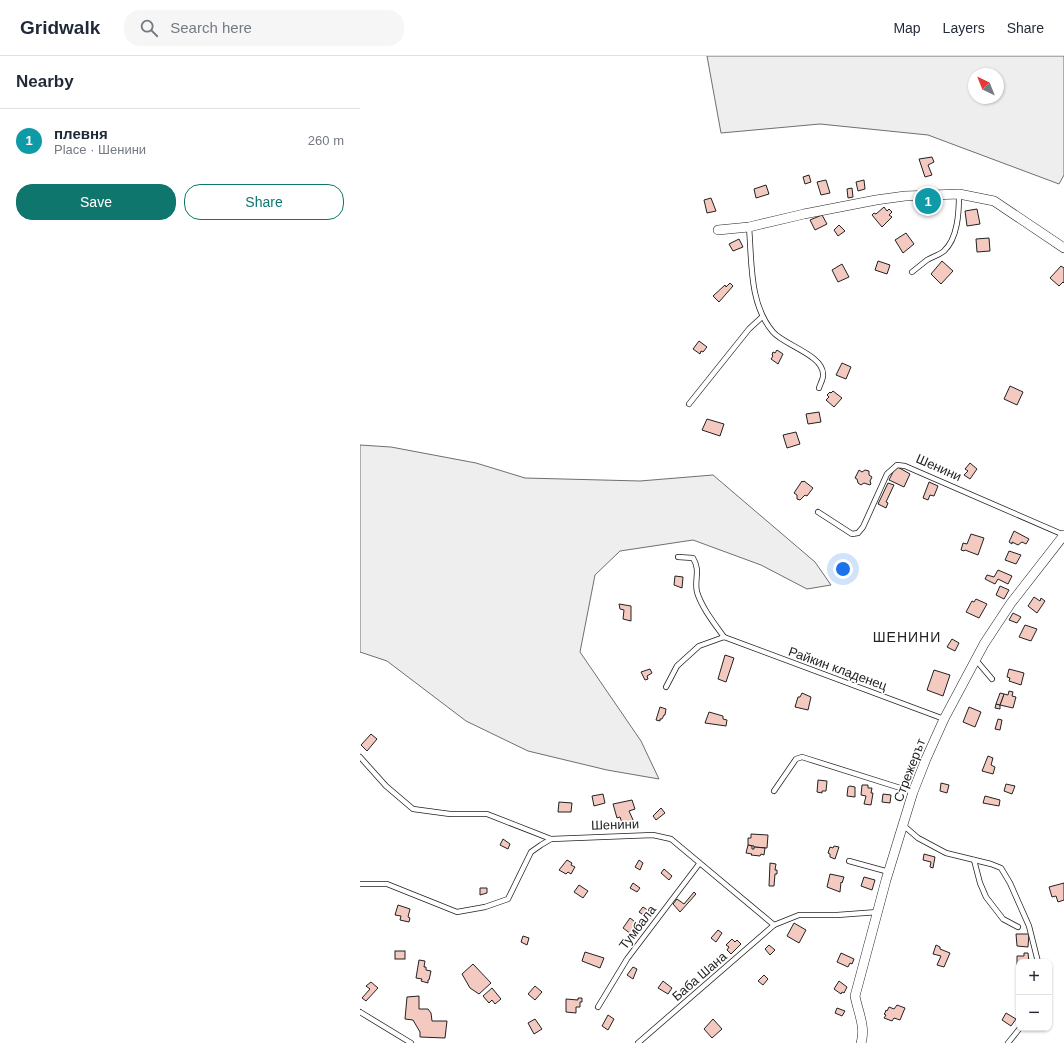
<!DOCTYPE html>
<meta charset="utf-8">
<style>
:root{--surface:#fff;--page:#f6f6f7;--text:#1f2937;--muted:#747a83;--line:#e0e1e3;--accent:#0f766e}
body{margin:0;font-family:Arial,sans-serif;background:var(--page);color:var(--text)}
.controls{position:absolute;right:12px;bottom:12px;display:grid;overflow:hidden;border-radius:8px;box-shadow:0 1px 3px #0004}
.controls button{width:36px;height:36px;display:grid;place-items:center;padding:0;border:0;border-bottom:1px solid var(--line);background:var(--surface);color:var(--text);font:20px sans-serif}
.compass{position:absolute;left:608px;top:12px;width:36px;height:36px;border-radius:50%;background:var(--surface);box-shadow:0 1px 3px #0004;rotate:317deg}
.you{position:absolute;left:483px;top:513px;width:14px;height:14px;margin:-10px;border:3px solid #fff;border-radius:50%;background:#1a73e8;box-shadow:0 0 0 6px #1a73e833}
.badge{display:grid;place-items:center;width:26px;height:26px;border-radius:50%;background:var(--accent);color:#fff;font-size:13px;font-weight:700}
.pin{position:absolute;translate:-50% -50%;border:2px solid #fff;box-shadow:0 1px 4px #0006}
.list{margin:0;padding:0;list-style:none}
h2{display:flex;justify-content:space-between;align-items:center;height:52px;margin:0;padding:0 16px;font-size:17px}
h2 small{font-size:13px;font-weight:400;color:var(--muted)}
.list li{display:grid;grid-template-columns:26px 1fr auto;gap:12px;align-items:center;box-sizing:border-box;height:64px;padding:0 16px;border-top:1px solid var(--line)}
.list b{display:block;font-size:15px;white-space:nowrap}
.list p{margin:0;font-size:13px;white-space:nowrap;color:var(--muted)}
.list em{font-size:13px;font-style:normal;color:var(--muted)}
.actions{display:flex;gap:8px;padding:12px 16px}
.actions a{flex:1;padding:9px 0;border:1px solid var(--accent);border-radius:16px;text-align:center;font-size:14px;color:var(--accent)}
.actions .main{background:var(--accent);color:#fff}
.icon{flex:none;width:22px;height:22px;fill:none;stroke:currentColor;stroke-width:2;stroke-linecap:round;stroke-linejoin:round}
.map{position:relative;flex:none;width:704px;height:987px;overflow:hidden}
header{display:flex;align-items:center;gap:24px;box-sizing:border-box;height:56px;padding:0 20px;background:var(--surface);border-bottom:1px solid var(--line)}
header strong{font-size:19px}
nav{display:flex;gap:22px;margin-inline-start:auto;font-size:14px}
.search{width:280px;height:36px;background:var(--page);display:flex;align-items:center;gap:10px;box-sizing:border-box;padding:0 14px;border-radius:16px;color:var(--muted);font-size:15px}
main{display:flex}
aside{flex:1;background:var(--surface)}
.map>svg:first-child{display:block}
.green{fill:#eee;stroke:#6f6f6f;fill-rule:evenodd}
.building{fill:#f3c9c0;stroke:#222}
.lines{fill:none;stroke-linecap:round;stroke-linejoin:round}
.lane-casing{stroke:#222;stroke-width:6}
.street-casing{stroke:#222;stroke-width:10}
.lane{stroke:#fff;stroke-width:4.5}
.street{stroke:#fff;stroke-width:9}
.labels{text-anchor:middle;stroke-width:3;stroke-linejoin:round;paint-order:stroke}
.street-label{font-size:13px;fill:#222;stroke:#fff}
.neighbourhood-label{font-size:14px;letter-spacing:1px;fill:#222;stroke:#fff}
</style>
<header>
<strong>Gridwalk</strong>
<div class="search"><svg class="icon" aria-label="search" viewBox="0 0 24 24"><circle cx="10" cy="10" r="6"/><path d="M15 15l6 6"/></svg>Search here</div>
<nav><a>Map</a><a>Layers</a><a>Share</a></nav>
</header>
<main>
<aside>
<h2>Nearby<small></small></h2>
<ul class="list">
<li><span class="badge" style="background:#0f9aa8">1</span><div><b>плевня</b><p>Place · Шенини</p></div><em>260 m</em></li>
</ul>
<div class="actions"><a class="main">Save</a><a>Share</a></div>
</aside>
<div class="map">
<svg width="704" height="987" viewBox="0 0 704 987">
<rect width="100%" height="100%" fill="#fff"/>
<g class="green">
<path d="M347 0H704V119L699 128 568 79 460 68 361 77ZM614 18H638V42H614Z"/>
<path d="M0 389 31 391 116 407 165 422 280 425 353 419 455 506 471 529 447 533 401 509 333 484 260 495 235 519 220 596 281 685 299 723 247 714 168 695 106 665 27 605 0 596Z"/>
</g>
<g class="building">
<path d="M572 101 574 106 568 109 572 119 565 121 559 103Z"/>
<path d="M449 119 451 126 445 128 443 121Z"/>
<path d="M466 124 470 137 461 139 457 126Z"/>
<path d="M504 124 505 133 498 135 496 126Z"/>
<path d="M406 129 409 138 396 142 394 133Z"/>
<path d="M492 132 493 141 488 142 487 133Z"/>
<path d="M351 142 356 155 347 157 344 144Z"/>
<path d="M560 143H575V147H570V149H560Z"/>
<path d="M524 151 527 155 529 153 532 156 529 159 532 161 522 171 512 159 514 157 516 158Z"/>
<path d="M617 153 620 168 607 170 605 155Z"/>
<path d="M462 159 467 168 455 174 450 164Z"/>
<path d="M479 169 485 175 478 180 474 174Z"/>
<path d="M546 177 554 188 543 197 535 184Z"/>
<path d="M629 182 630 195 617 196 616 183Z"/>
<path d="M379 183 383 191 373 195 369 188Z"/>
<path d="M518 205 530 209 527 218 515 214Z"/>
<path d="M582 205 593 215 581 228 571 218Z"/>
<path d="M482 208 489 221 478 226 472 214Z"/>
<path d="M701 210 704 212V227L703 226 699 230 690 222Z"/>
<path d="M370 227 373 230 359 246 353 240 365 229 366 231Z"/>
<path d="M339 285 347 291 343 296 341 295 340 298 333 293Z"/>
<path d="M417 294 423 298 418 308 411 303 413 300 412 299 413 296 415 297Z"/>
<path d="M482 307 491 311 486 323 476 319Z"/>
<path d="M650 330 663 336 657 349 644 343Z"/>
<path d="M473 335 482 342 474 351 466 344 469 341 467 339 470 336 471 337Z"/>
<path d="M459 356 461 366 448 368 446 358Z"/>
<path d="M347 363 364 368 360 380 342 374Z"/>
<path d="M436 376 440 388 427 392 423 379Z"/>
<path d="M610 407 617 413 610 423 604 419 608 415 605 413Z"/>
<path d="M536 410 550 418 544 431 529 424Z"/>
<path d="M499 414 502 416 505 414 509 415V419L512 421 510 425 511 428 510 429 504 427 501 429 498 427 497 423 495 422Z"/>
<path d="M442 425 443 426 444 425 453 432 447 440 445 439 440 444 437 443V439L434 437Z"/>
<path d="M569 426 578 430 574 440 570 439 568 444 563 442Z"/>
<path d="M528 427 534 429 526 446 528 447 526 452 518 448Z"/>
<path d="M654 475 669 483 666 488 662 486 658 489 652 486V488L649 486Z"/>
<path d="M611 478 624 482 618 499 605 494 604 495 601 494 603 487 607 488Z"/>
<path d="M649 495 661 499 656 508 645 504Z"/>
<path d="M638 514 652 520 648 528 638 523 635 528 625 523 627 519 634 521Z"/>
<path d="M315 520 323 521 322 532 314 529Z"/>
<path d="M640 530 649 534 644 543 636 539Z"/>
<path d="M674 541 680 545 681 542 685 545 677 557 668 550Z"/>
<path d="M616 543 627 548 619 562 606 556 612 545 614 546Z"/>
<path d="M259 548 271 550V565L263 563 264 554 260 553Z"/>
<path d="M653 557 661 561 657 567 649 564Z"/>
<path d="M665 569 677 573 671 585 659 581Z"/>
<path d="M592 583 599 587 595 595 587 591Z"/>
<path d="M365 599 374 602 366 626 358 623Z"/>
<path d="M290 613 292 617 287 620 288 623 285 624 281 616Z"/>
<path d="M649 613 664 617 661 629 649 625 650 622 647 621Z"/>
<path d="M574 614 590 619 583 640 567 634Z"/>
<path d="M649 635 653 636 652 640 656 641 653 652 640 649V653L635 652 636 648 640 649 644 638 648 639Z"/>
<path d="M442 637 451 641 448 654 435 651 438 641H440Z"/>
<path d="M640 637 644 638 640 649 636 648Z"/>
<path d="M300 651 306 653 305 659H304L302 663H300V665L296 664Z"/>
<path d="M609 651 621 656 615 671 603 666Z"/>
<path d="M349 656 363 660V663L367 664 366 670 345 667Z"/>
<path d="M638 663 642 664 640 674 635 673Z"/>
<path d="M11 678 17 683 7 695 1 689Z"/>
<path d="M628 700 633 702 631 709 635 711 633 718 622 715Z"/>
<path d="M458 724 467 725 466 735H462V737L457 736Z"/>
<path d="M581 727 589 729 587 737 580 735Z"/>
<path d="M646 728 655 730 652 738 644 735Z"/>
<path d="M502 729H508V732H512L511 737H513L511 749 504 748 506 740 501 739Z"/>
<path d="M490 730 495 731V741L487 740 488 731Z"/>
<path d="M243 738 245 747 234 750 232 740Z"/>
<path d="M523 738 531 739 530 747 522 746Z"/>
<path d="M625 740 640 744 639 750 623 747Z"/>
<path d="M272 744 275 753 269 755 274 766 263 770 260 761 257 762 253 748Z"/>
<path d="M199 746 212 747 211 756H198Z"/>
<path d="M301 752 305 757 296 764 293 760Z"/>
<path d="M391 778 408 779 407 792 394 791V790L388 789V782H391Z"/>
<path d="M143 783 150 788 148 793 140 789Z"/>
<path d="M388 789 392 790V793H394V791L405 792 404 799 401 798 400 800 391 799 392 798 386 797Z"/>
<path d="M474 790 479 791 475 803 470 801V798L468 797 470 791 473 792Z"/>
<path d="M564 798 575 801 573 812 570 811 571 806 563 804Z"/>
<path d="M207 804 212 807 211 809 215 811 211 818 208 816 206 818 199 814Z"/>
<path d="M279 804 283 807 280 814 275 811Z"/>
<path d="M410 807 416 808 415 814H417V818H415L414 830H409Z"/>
<path d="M304 813 312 820 309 824 301 817Z"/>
<path d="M470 818 484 821 482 827 481 826 480 836 467 831Z"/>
<path d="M504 821 515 824 512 834 501 830Z"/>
<path d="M273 827 280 832 277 836 270 832Z"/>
<path d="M704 827V844L698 846 696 840 692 841 689 831Z"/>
<path d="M219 829 228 835 223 842 214 836Z"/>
<path d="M120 832H127V837L120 839Z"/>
<path d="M334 836 336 838 320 856 313 848 317 843 324 848Z"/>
<path d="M38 849 50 853 48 861 50 862 49 866 40 864 41 860 35 859Z"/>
<path d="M283 851 289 855 285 860 279 856Z"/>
<path d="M270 862 279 869 271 878 263 872Z"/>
<path d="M434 867 446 874 439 887 427 880Z"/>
<path d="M358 874 362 877 356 886 351 882Z"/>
<path d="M656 878H669L668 891 657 890Z"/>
<path d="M163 880 169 882 167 889 161 886Z"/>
<path d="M372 883 375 886 377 884 381 888 371 898 367 894 369 891 366 889Z"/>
<path d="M409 889 415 894 410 899 405 893Z"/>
<path d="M576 889 580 891V893L590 897 584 911 577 909 581 900 573 898Z"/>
<rect x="35" y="895" width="10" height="8"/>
<path d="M225 896 244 902 240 912 222 905Z"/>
<path d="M481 897 494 903 492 908 490 907 488 911 477 906Z"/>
<path d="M664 897H668L669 906H659V909H657V900H664Z"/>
<path d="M59 904 65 905 64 911H66V914L71 915 69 924H68V927L61 925 62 923 56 922Z"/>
<path d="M113 908 131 927 119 938 110 932 102 918Z"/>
<path d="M273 911 277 913 273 923 267 919Z"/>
<path d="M404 919 408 923 403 929 398 925Z"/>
<path d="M303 925 312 932 308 938 298 932Z"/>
<path d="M479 925 487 931 484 937 482 936 481 938 474 933Z"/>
<path d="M11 926 18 932 6 945 2 942 10 933 6 930Z"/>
<path d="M175 930 182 936 175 944 168 938Z"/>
<path d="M132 932 141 943 135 948 132 944 129 947 123 940Z"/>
<path d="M59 940V953H68L71 957 72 965H87L85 982 60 981V976L53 964 45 963 47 941Z"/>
<path d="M218 942H222V946H220V951H216V957L206 956V943L218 944Z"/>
<path d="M537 949 545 952 540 964 534 962 532 965 524 962 526 959 524 958 525 957 526 954 527 955 529 951 534 953Z"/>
<path d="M477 952 485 955 482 960 475 957Z"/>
<path d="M646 957 656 963 651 970 642 964Z"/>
<path d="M248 959 254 963 248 974 242 970Z"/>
<path d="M175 963 182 973 174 978 168 967Z"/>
<path d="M353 963 362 973 352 982 344 973Z"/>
</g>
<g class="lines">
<g class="lane-casing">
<g id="lane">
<path d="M389 171C392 206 389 248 413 276 424 289 463 299 463 318 464 322 460 328 459 332"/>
<path d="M552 216C557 212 562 208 567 204 572 201 579 199 584 195 598 182 599 156 599 138"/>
<path d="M329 348 389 273 402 261"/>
<path d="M458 456 492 478 498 477 503 471 527 418 537 409 545 410 704 479"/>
<path d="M318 501 333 502C341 515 334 523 337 536 342 552 354 567 364 581"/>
<path d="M364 581 584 663"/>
<path d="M615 603 632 623"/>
<path d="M306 631 317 610 339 590 364 581"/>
<path d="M0 701 26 730 53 753 90 758H127L191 783"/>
<path d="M414 735 436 703 442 701 553 736"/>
<path d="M543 769 558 782 586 797 631 808 641 812 650 827 669 870 678 906"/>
<path d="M614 804 620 827 626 841 643 863 658 871"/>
<path d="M489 805 529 816"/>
<path d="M0 828H27L97 856 125 851 148 843 171 796 181 789 191 783 293 779 311 783 414 869 439 859H477L518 856"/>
<path d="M238 951 267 903 339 808"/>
<path d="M0 956 51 987"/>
<path d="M278 987 414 869"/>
<path d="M648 987 660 972"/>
</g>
</g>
<g class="street-casing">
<g id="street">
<path d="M358 174 389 171 444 158 516 144 545 140 599 138 634 145 704 192"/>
<path d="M501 987C506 971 498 956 495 940L526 824 553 736 566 703 584 663 624 588 651 547 704 479"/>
</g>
</g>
<use href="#lane" class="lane"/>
<use href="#street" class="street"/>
</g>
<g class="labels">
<g class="street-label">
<text transform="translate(579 411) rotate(24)" y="5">Шенини</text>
<text transform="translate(478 612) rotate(20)" y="5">Райкин кладенец</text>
<text transform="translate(549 714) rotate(-69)" y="5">Стрежерът</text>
<text transform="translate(255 768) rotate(-2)" y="5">Шенини</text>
<text transform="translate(277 871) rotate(-53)" y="5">Тумбала</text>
<text transform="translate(339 920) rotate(-41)" y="5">Баба Шана</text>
</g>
<g class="neighbourhood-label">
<text x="547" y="586">ШЕНИНИ</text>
</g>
</g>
</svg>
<div class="controls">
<button>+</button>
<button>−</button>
</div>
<svg class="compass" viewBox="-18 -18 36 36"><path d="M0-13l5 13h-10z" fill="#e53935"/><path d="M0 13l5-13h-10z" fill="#747a83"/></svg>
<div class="you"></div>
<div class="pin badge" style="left:568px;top:145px;background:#0f9aa8">1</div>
</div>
</main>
